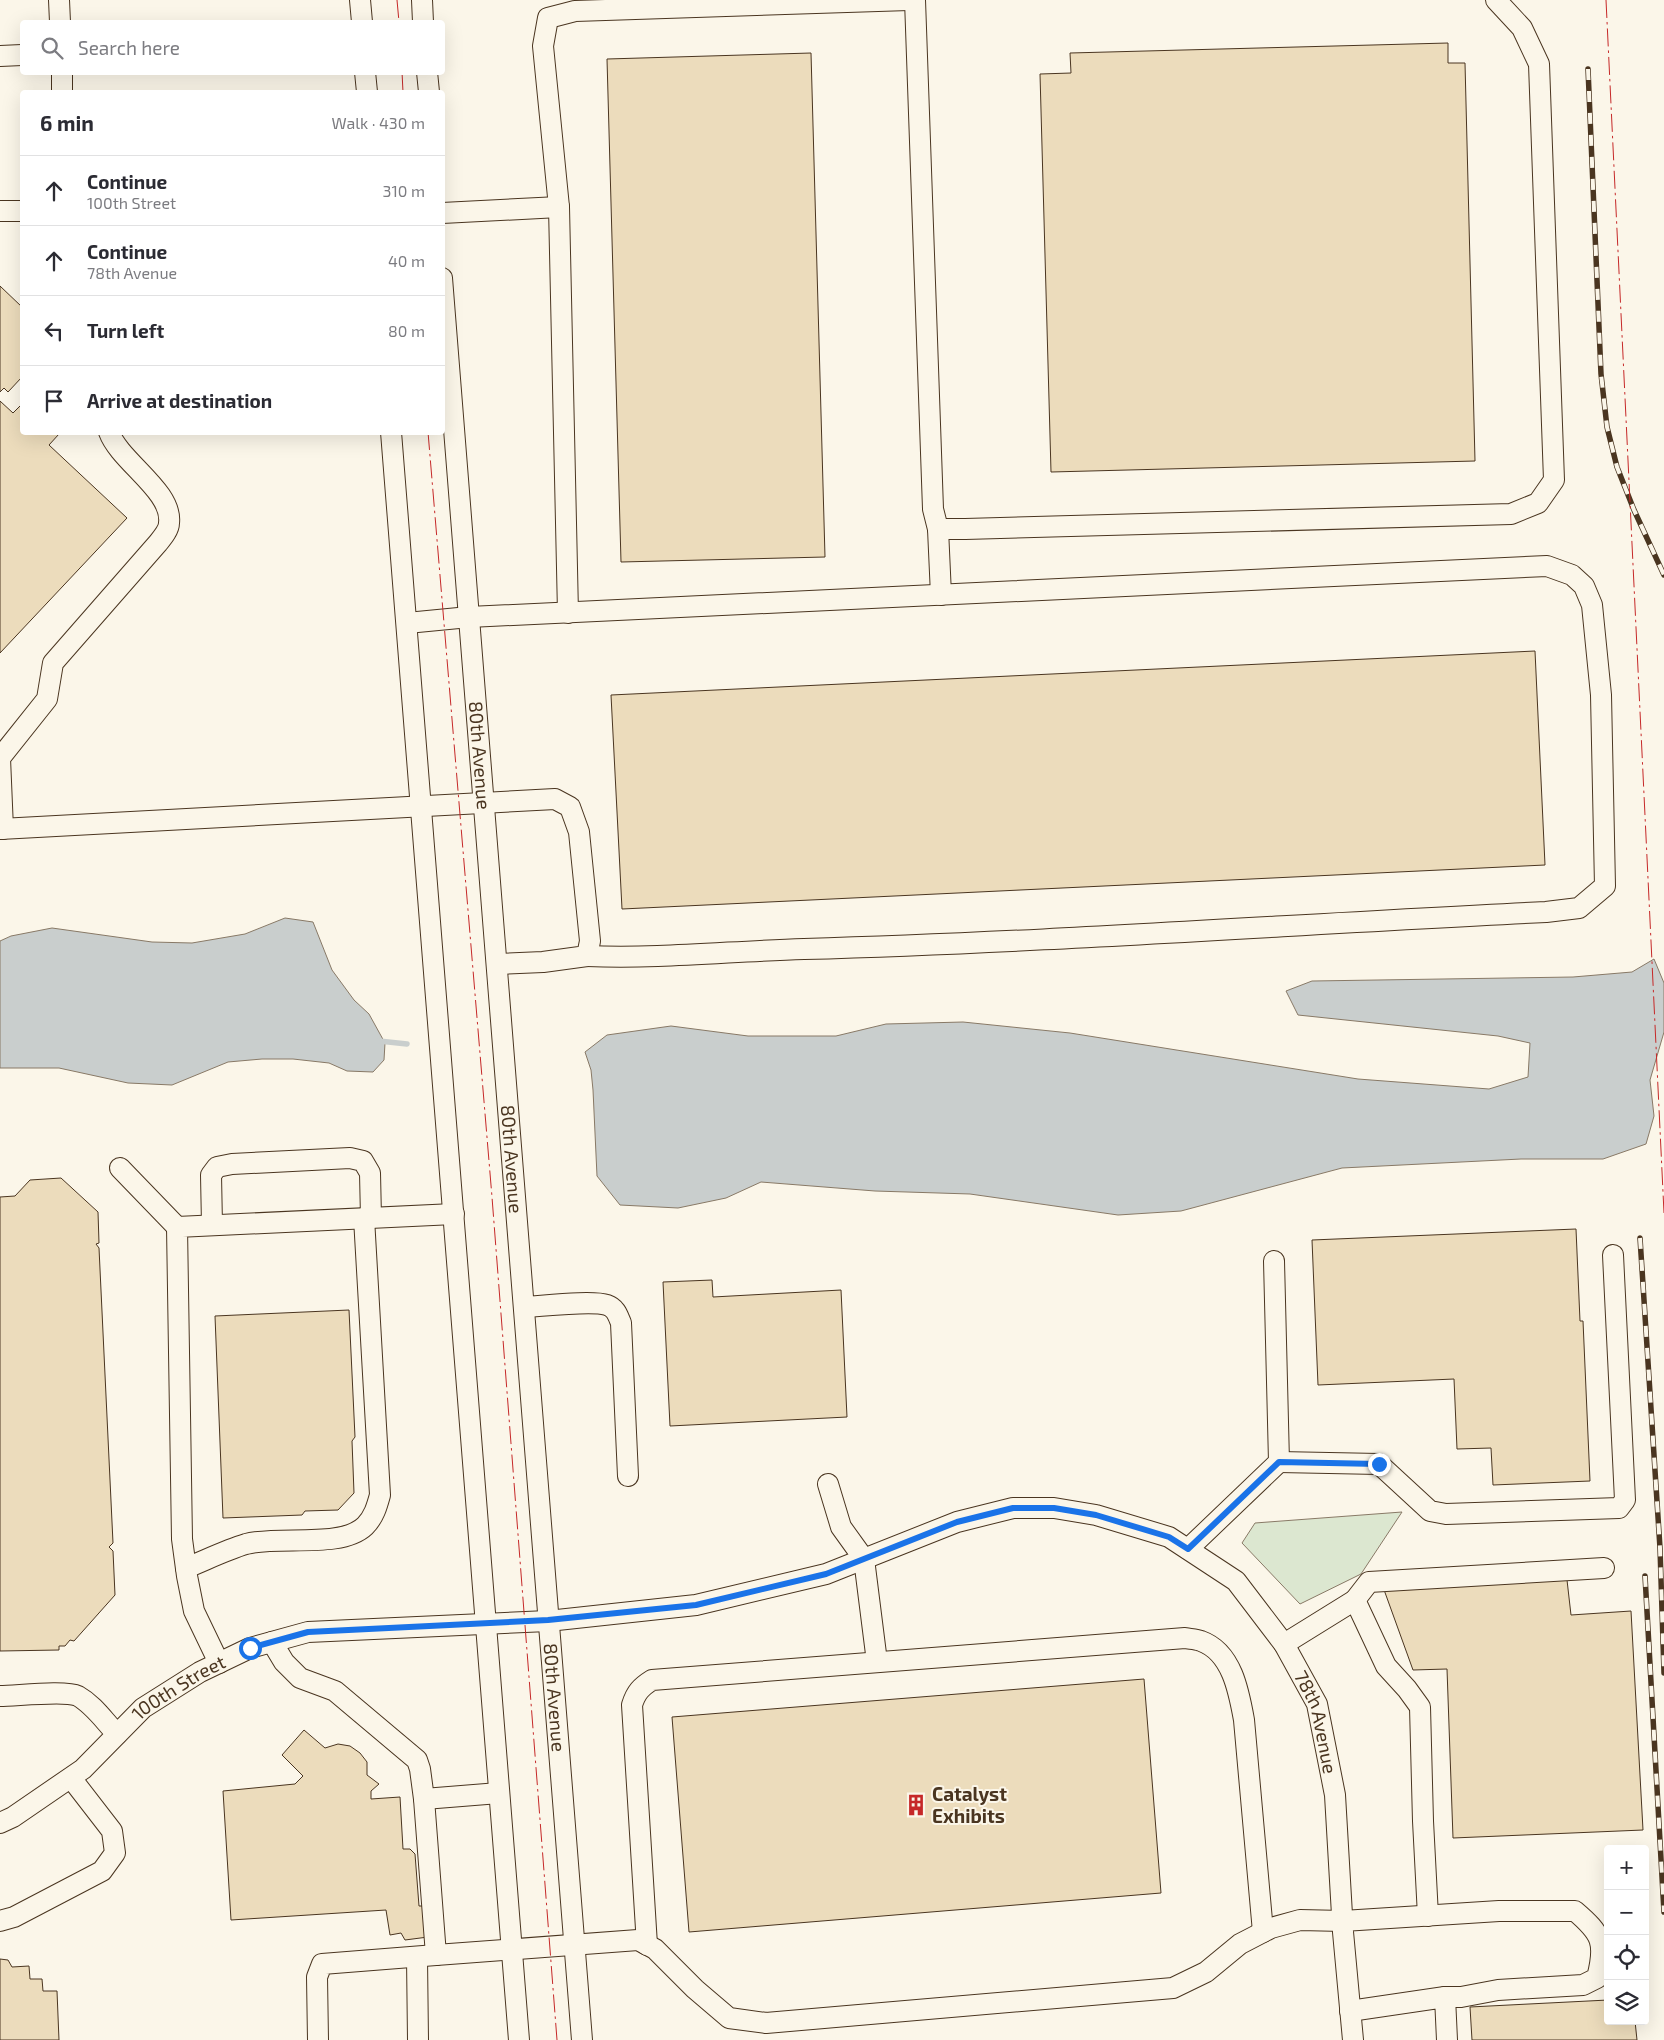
<!DOCTYPE html>
<meta charset="utf-8">
<style>
:root{--surface:#fff;--page:#f2f2f3;--text:#2b2b33;--muted:#7c7c81;--line:#e1e1e2}
body{margin:0;font-family:"Exo 2",sans-serif;background:var(--page);color:var(--text)}
.controls{position:absolute;right:15px;bottom:15px;display:grid;overflow:hidden;border-radius:5px;box-shadow:0 5px 20px #0002}
.controls button{width:45px;height:45px;display:grid;place-items:center;padding:0;border:0;border-bottom:1px solid var(--line);background:var(--surface);color:var(--text);font:25px sans-serif}
.stop{position:absolute;width:15px;height:15px;margin:-11px;border:4px solid #1a73e8;border-radius:50%;background:#fff}
.stop.end{background:#1a73e8;border-color:#fff;box-shadow:0 1px 5px #0008}
.list{margin:0;padding:0;list-style:none}
h2{display:flex;justify-content:space-between;align-items:center;height:65px;margin:0;padding:0 20px;font-size:21px}
h2 small{font-size:16px;font-weight:400;color:var(--muted)}
.list li{display:grid;grid-template-columns:32px 1fr auto;gap:15px;align-items:center;box-sizing:border-box;height:70px;padding:0 20px;border-top:1px solid var(--line)}
.list b{display:block;font-size:19px;white-space:nowrap}
.list p{margin:0;font-size:16px;white-space:nowrap;color:var(--muted)}
.list em{font-size:16px;font-style:normal;color:var(--muted)}
.icon{flex:none;width:28px;height:28px;fill:none;stroke:currentColor;stroke-width:2;stroke-linecap:round;stroke-linejoin:round}
.map{position:relative;flex:none;width:1664px;height:2040px;overflow:hidden}
.search{position:absolute;background:var(--surface);box-shadow:0 5px 20px #0002;left:20px;top:20px;width:425px;height:55px;display:flex;align-items:center;gap:12px;box-sizing:border-box;padding:0 18px;border-radius:5px;color:var(--muted);font-size:19px}
.panel{position:absolute;background:var(--surface);box-shadow:0 5px 20px #0002;left:20px;top:90px;width:425px;height:345px;border-radius:5px}
.map>svg:first-child{display:block}
.green{fill:#dce7d0;stroke:#887966}
.water{fill:#c9cecd;stroke:#887966}
.lines{fill:none;stroke-linecap:round;stroke-linejoin:round}
.stream{stroke:#c9cecd;stroke-width:5.5}
.building{fill:#ecdcbc;stroke:#4a3520}
.minor-casing{stroke:#4a3520;stroke-width:22}
.minor{stroke:#fbf6e9;stroke-width:20}
.rail-casing{stroke:#4a3520;stroke-width:5.5}
.rail{stroke:#fbf6e9;stroke-width:4;stroke-dasharray:11;stroke-linecap:butt}
.power{stroke:#c62828;stroke-width:1;stroke-dasharray:18 4 2.5 4;stroke-linecap:butt}
.route{stroke:#1a73e8;stroke-width:6}
.labels{text-anchor:middle;stroke-width:4;stroke-linejoin:round;paint-order:stroke}
.street-label{font-size:19px;fill:#4a3520;stroke:#fbf6e9}
.poi-label{font-size:19px;font-weight:bold;fill:#4a3520;stroke:#fbf6e9;text-anchor:start}
</style>
<div class="map">
<svg width="1664" height="2040" viewBox="0 0 1664 2040">
<rect width="100%" height="100%" fill="#fbf6e9"/>
<path class="green" d="M1402 1512 1361 1574 1300 1604 1242 1543 1255 1523Z"/>
<g class="water">
<path d="M285 918 313 922 332 970 354 1000 369 1014 385 1043 384 1060 373 1072 347 1071 329 1063 293 1059H262L228 1062 172 1085 128 1083 59 1068H0V941L11 936 52 928 152 942 192 943 245 934Z"/>
<path d="M1654 959 1664 983V1032L1650 1080 1654 1116 1646 1144 1603 1159H1521L1342 1168 1181 1211 1118 1215 970 1194 875 1191 761 1182 726 1198 678 1208 620 1205 597 1176 593 1090 591 1070 585 1052 607 1035 671 1026 748 1036H836L886 1024 963 1022 1070 1033 1358 1079 1489 1089 1528 1077 1530 1043 1498 1036 1298 1015 1286 991 1312 981 1573 977 1632 972Z"/>
</g>
<g class="lines">
<path class="stream" d="M379 1041 407 1044"/>
</g>
<g class="building">
<path d="M1448 43V63H1465L1475 461 1051 472 1040 74 1071 73 1070 53Z"/>
<path d="M811 53 825 557 621 562 607 59Z"/>
<path d="M0 286 22 307V377L8 392 4 388 0 392Z"/>
<path d="M0 401 13 413 22 404V432H57L59 434 49 445 127 518 0 653Z"/>
<path d="M1535 651 1545 865 622 909 611 695Z"/>
<path d="M61 1178 98 1212 99 1243 96 1244 99 1248 113 1543 109 1547 113 1551 115 1595 74 1641 70 1640 65 1646H59V1650L0 1651V1197L15 1196 30 1180Z"/>
<path d="M1576 1229 1580 1321H1583L1590 1481 1493 1485 1491 1448 1457 1449 1454 1379 1318 1385 1312 1240Z"/>
<path d="M712 1280 713 1297 841 1290 847 1417 670 1426 663 1282Z"/>
<path d="M349 1310 355 1437 352 1441 354 1493 338 1510 305 1511 302 1515 223 1518 215 1316Z"/>
<path d="M1567 1580 1571 1615 1631 1611 1643 1830 1453 1838 1447 1669 1413 1670 1383 1587Z"/>
<path d="M1144 1679 1161 1893 689 1932 672 1717Z"/>
<path d="M304 1730 325 1748 338 1744 350 1746 360 1753 367 1762V1775L379 1784 371 1791V1799L400 1797 403 1849H410L415 1854 419 1906H425L428 1937 405 1940 401 1933 390 1935 386 1910 231 1920 223 1791 295 1784 303 1776 282 1755Z"/>
<path d="M0 1959 8 1960 12 1967 29 1966 30 1979H42L43 1991H57L59 2040H0Z"/>
<path d="M1608 2000V2021H1635L1637 2040H1472L1470 2007Z"/>
</g>
<g class="lines">
<g class="minor-casing">
<g id="minor">
<path d="M59 0 60 22"/>
<path d="M360 0 362 22"/>
<path d="M422 0 423 22"/>
<path d="M915 0 933 509 938 529H965L1511 514 1538 503 1554 480 1539 64 1522 28 1496 0"/>
<path d="M0 56 22 55"/>
<path d="M62 72V92"/>
<path d="M365 72 367 92"/>
<path d="M427 72 429 92"/>
<path d="M0 211H22"/>
<path d="M442 213 559 207"/>
<path id="s1" d="M442 278 582 2040"/>
<path d="M391 432 519 2040"/>
<path d="M938 529 941 595"/>
<path d="M568 613 559 207 543 46 548 18 575 11 909 0"/>
<path d="M407 623 469 617 1547 566 1572 575 1584 586 1592 605 1601 695 1605 886 1579 908 1546 912C1298 924 1052 942 804 949 732 951 660 959 587 956"/>
<path d="M0 829 555 799 570 807 579 832 590 941 587 956 543 962 498 964"/>
<path d="M3 829 0 758 47 699 53 663 158 543C162 538 169 530 169 523 173 491 120 462 109 432"/>
<path d="M120 1168 177 1227"/>
<path d="M212 1225 211 1175 217 1167 232 1164 350 1158 363 1161 370 1173 371 1218"/>
<path d="M524 1307C543 1306 592 1300 607 1305 616 1308 618 1316 621 1323L628 1476"/>
<path d="M1279 1462 1379 1464 1430 1511 1446 1514 1619 1508 1625 1500 1613 1255"/>
<path d="M828 1484 841 1527 864 1559 877 1662"/>
<path d="M1188 1549 1279 1462 1274 1261"/>
<path d="M186 1568C206 1560 226 1550 246 1544 279 1535 341 1549 365 1526 374 1517 377 1506 380 1495L364 1218"/>
<path d="M1355 1600 1369 1582 1604 1568"/>
<path d="M272 1642 284 1662 300 1678 335 1691 417 1760 420 1769 424 1799 499 1793"/>
<path d="M1284 1644 1355 1600 1386 1666 1407 1689 1420 1707 1423 1821 1428 1916"/>
<path d="M219 1663 194 1611 187 1576 182 1539 177 1227 454 1214"/>
<path d="M0 1696C16 1696 65 1690 78 1696 94 1705 105 1722 117 1734"/>
<path d="M424 1799 436 1955 638 1940 655 1949 695 1989 729 2018 766 2023 1173 1988 1206 1972 1240 1944 1271 1928 1300 1920 1343 1921 1499 1911H1575C1602 1934 1606 1943 1597 1978L1583 1985 1498 1990 1461 1997H1445"/>
<path id="s2" d="M0 1823 13 1817 83 1769 143 1708 200 1672 250 1648 308 1632 548 1621 696 1605 826 1574 957 1522 1013 1508H1054L1096 1515 1169 1537 1236 1581 1284 1644 1317 1704 1335 1795 1343 1932 1353 2040"/>
<path d="M0 1921 14 1917 102 1871 115 1853 112 1831 71 1778"/>
<path d="M647 1945 632 1705C636 1692 641 1687 652 1680L1185 1638C1190 1639 1196 1639 1201 1641 1232 1652 1239 1692 1244 1720L1263 1932"/>
<path d="M417 1958 418 2040"/>
<path d="M1350 2011 1445 1997 1447 2040"/>
<path d="M318 2040 317 1977 322 1964 436 1955"/>
</g>
</g>
<use href="#minor" class="minor"/>
<g class="rail-casing">
<g id="rail">
<path d="M1588 69 1601 374 1607 427 1617 467 1634 510 1664 575"/>
<path d="M1640 1238 1660 1548 1664 1673"/>
<path d="M1645 1576 1664 1912"/>
</g>
</g>
<use href="#rail" class="rail"/>
<g class="power">
<path d="M397 0 399 22"/>
<path d="M1606 0 1664 1213"/>
<path d="M402 72 403 92"/>
<path d="M428 432 492 1197 557 2040"/>
</g>
</g>
<g class="lines">
<path class="route" d="M250 1648 308 1632 548 1620 696 1605 826 1574 957 1522 1013 1508H1054L1096 1515 1169 1537 1188 1549 1279 1462 1379 1464"/>
</g>
<defs>
<g id="building-bare" transform="scale(1.725)"><path d="M-4-6H4V6H1V3H-1V6H-4ZM-2.5-4.3h1.7v1.8h-1.7ZM.8-4.3h1.7v1.8H.8ZM-2.5-1h1.7V.8h-1.7ZM.8-1h1.7V.8H.8Z" fill="#c62828" stroke="#fbf6e9" stroke-width="2.5" paint-order="stroke"/></g>
</defs>
<g fill-rule="evenodd">
<use href="#building-bare" x="916" y="1805"/>
</g>
<g class="labels">
<g class="street-label">
<text dy="7" stroke="none"><textPath href="#s1" startOffset="479">80th Avenue</textPath></text>
<text dy="7" stroke="none"><textPath href="#s1" startOffset="884">80th Avenue</textPath></text>
<text dy="7" stroke="none"><textPath href="#s2" startOffset="226">100th Street</textPath></text>
<text dy="7" stroke="none"><textPath href="#s1" startOffset="1424">80th Avenue</textPath></text>
<text dy="7" stroke="none"><textPath href="#s2" startOffset="1494">78th Avenue</textPath></text>
</g>
<g class="poi-label">
<text x="932" y="1801">Catalyst<tspan x="932" dy="22">Exhibits</tspan></text>
</g>
</g>
</svg>
<div class="controls">
<button>+</button>
<button>−</button>
<button><svg class="icon" aria-label="locate" viewBox="0 0 24 24"><circle cx="12" cy="12" r="6"/><path d="M12 2v4M12 18v4M2 12h4M18 12h4"/></svg></button>
<button><svg class="icon" aria-label="layers" viewBox="0 0 24 24"><path d="M12 4l9 5-9 5-9-5zM3 14l9 5 9-5"/></svg></button>
</div>
<div class="stop" style="left:250px;top:1648px"></div>
<div class="stop end" style="left:1379px;top:1464px"></div>
<div class="search"><svg class="icon" aria-label="search" viewBox="0 0 24 24"><circle cx="10" cy="10" r="6"/><path d="M15 15l6 6"/></svg>Search here</div>
<section class="panel">
<h2>6 min<small>Walk · 430 m</small></h2>
<ul class="list">
<li><svg class="icon" aria-label="ahead" viewBox="0 0 24 24"><path d="M12 20V5M6 11l6-6 6 6"/></svg><div><b>Continue</b><p>100th Street</p></div><em>310 m</em></li>
<li><svg class="icon" aria-label="ahead" viewBox="0 0 24 24"><path d="M12 20V5M6 11l6-6 6 6"/></svg><div><b>Continue</b><p>78th Avenue</p></div><em>40 m</em></li>
<li><svg class="icon" aria-label="left" viewBox="0 0 24 24"><path d="M17 20v-9H6M10 6l-5 5 5 5"/></svg><div><b>Turn left</b></div><em>80 m</em></li>
<li><svg class="icon" aria-label="arrive" viewBox="0 0 24 24"><path d="M6 21V4h12l-3 4 3 4H6"/></svg><div><b>Arrive at destination</b></div></li>
</ul>
</section>
</div>
